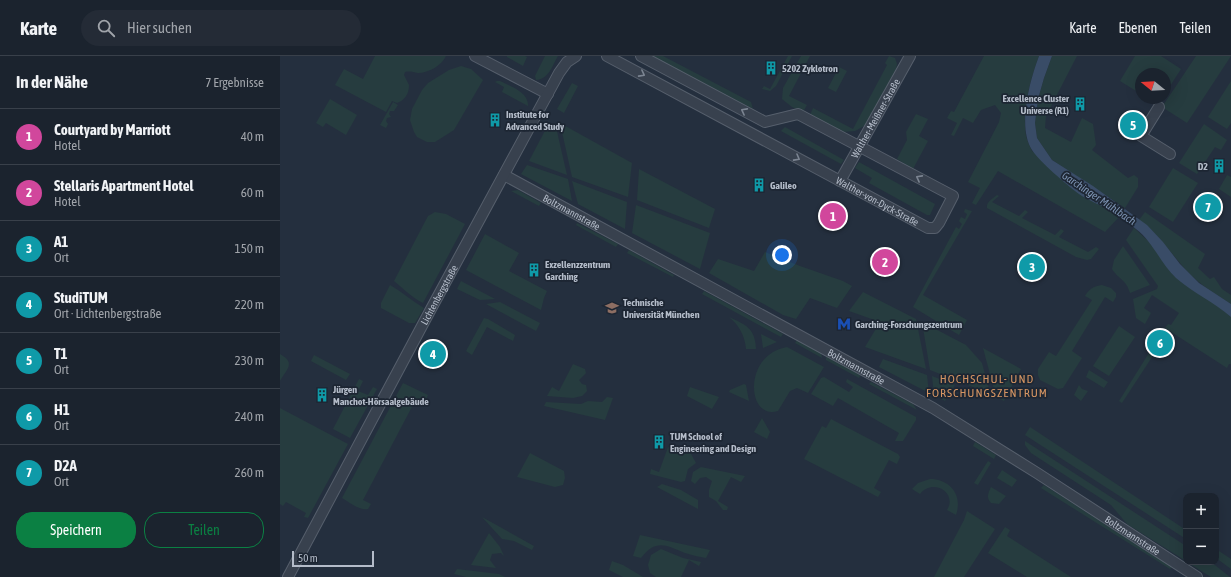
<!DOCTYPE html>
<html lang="de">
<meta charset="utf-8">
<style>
:root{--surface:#1b232e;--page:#242b36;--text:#f1f3f6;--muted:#a0a4aa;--line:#39404a;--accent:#0b8043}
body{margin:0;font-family:"Asap Condensed",sans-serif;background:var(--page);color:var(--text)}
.controls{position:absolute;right:12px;bottom:12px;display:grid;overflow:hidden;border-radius:8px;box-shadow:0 4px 16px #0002}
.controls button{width:36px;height:36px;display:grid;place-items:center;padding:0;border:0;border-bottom:1px solid var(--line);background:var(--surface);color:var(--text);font:20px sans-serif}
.compass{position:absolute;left:855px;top:12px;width:36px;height:36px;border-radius:50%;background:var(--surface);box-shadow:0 4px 16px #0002;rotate:288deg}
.scale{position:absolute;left:12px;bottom:10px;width:82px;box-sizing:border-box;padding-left:4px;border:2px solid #b4bcc9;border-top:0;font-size:11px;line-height:14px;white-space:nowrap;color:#b4bcc9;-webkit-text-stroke:3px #1d2633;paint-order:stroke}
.you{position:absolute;left:502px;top:199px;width:14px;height:14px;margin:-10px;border:3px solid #fff;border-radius:50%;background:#1a73e8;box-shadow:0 0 0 6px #1a73e833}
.badge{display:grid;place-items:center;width:26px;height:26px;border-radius:50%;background:var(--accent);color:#fff;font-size:13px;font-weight:700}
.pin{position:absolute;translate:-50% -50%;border:2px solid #fff;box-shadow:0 1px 4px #0006}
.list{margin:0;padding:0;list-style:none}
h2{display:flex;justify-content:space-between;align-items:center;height:52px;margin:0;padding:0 16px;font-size:17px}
h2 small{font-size:13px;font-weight:400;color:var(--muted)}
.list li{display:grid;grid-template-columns:26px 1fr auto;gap:12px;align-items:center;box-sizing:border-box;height:56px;padding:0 16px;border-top:1px solid var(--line)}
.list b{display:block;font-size:15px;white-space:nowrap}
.list p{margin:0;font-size:13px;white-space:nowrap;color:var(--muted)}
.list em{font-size:13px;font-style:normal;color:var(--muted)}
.actions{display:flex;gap:8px;padding:12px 16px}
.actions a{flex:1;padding:9px 0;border:1px solid var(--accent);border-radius:16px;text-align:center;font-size:14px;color:var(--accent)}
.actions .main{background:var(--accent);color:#fff}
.icon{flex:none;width:22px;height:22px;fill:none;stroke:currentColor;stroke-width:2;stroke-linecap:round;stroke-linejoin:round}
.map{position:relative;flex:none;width:951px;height:521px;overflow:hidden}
header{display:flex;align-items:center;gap:24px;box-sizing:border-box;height:56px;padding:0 20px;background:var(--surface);border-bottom:1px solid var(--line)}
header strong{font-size:19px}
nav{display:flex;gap:22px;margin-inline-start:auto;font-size:14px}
.search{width:280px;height:36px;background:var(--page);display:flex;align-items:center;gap:10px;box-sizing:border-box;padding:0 14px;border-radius:22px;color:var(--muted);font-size:15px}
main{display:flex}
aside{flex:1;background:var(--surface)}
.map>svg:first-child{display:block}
.green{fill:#263c3f}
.water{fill:#394c67}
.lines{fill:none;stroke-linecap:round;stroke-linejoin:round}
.street-casing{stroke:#565f6c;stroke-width:12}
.street{stroke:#38414e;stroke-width:10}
.oneway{stroke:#7c8592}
.labels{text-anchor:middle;stroke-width:3.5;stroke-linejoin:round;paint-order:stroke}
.poi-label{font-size:10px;font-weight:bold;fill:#b4bcc9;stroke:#1d2633;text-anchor:start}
.street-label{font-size:10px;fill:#b4bcc9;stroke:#1d2633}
.water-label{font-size:11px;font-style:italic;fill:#7c92b1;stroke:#1d2633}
.quarter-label{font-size:12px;letter-spacing:1px;fill:#d59563;stroke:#1d2633}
</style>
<header>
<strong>Karte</strong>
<div class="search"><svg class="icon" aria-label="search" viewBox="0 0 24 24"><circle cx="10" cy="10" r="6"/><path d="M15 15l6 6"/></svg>Hier suchen</div>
<nav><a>Karte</a><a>Ebenen</a><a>Teilen</a></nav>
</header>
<main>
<aside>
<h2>In der Nähe<small>7 Ergebnisse</small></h2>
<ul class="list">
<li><span class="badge" style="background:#d1479c">1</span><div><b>Courtyard by Marriott</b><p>Hotel</p></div><em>40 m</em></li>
<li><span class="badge" style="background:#d1479c">2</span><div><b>Stellaris Apartment Hotel</b><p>Hotel</p></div><em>60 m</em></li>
<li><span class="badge" style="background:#0f9aa8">3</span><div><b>A1</b><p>Ort</p></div><em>150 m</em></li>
<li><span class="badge" style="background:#0f9aa8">4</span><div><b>StudiTUM</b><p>Ort · Lichtenbergstraße</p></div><em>220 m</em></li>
<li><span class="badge" style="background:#0f9aa8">5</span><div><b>T1</b><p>Ort</p></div><em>230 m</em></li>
<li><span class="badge" style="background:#0f9aa8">6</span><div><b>H1</b><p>Ort</p></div><em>240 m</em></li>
<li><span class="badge" style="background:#0f9aa8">7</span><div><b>D2A</b><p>Ort</p></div><em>260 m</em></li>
</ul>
<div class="actions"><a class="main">Speichern</a><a>Teilen</a></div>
</aside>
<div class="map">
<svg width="951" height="521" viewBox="0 0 951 521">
<rect width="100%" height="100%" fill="#242f3e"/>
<g class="green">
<path d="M95 0H166C162 9 149 17 138 17 133 16 130 15 125 16L124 19 129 29C129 38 125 44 117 47L112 45 106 56 55 29 64 13 83 23Z"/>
<path d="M227 0H245L247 1 243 10 227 1Z"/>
<path d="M265 0H278C272 10 269 23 256 24L255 20Z"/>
<path d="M372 0H383L471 46 473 53Z"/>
<path d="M508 0H512L496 30 490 35 482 33 484 30 490 33Z"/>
<path d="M521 0H530L509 40 527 49 523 56 512 51 502 43 503 32Z"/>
<path d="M609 0 615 2 617 8 616 13 586 69 575 75 563 76 530 59 533 52 573 73 607 9 605 7Z"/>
<path d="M704 0H759C750 25 742 53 746 80 747 85 750 90 752 95L839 161 825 176 718 115 696 149 692 147 700 132 688 126 719 66 721 57 715 49 701 54 693 67 683 62 674 80 671 79 677 67 667 62 671 55 674 56Z"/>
<path d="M772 0H797L766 60 765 72 791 86 802 62 813 68 816 89 812 94 848 122 854 119 858 122V131L845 152 772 104 757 82 755 67 758 43 764 22Z"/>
<path d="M855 0H881L901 13 885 38V18H861V38L840 25Z"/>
<path d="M916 0H951L907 67 882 51Z"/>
<path d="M181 10 191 13 203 24 174 74 155 86H147L137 81 134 76 130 64 132 53 142 34 148 27 169 14Z"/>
<path d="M559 11 567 15 556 36 548 32Z"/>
<path d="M217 25H220C230 30 249 36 248 50L222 36 224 31 215 26Z"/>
<path d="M951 25V67L947 73 928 61Z"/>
<path d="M292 27 298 30 284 57 277 53Z"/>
<path d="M50 43 77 59 66 79 46 67 43 71 36 67Z"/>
<path d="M113 46 118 49 114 55H110L109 58 111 61 107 62 106 65 108 68 106 72 100 69Z"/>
<path d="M636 58 648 63 639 80 648 85 633 113 617 103 627 84 626 76Z"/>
<path d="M269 67 276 71 287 119 249 105Z"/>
<path d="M280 67 352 107 348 141 292 121Z"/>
<path d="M924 68 947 84 941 94 935 91 917 118 899 107Z"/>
<path d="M505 71 564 104 561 108 501 75Z"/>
<path d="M579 106 655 148 650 159H647L589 127 592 122 575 112Z"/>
<path d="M247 109 288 123 292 145 241 118Z"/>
<path d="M893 112 918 127 893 166 869 151Z"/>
<path d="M359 113 435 153 429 172 357 144Z"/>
<path d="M947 119 951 121V141L939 133Z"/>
<path d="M292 125 347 146 345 173 298 148Z"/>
<path d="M238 134 261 147 259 150 231 135Z"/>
<path d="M717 139 719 140 712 146 739 160 745 154 748 156 742 162 775 179 781 173 784 175 779 181 808 196 816 191 819 193 811 203 807 204 796 201 707 152C706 146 712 143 717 139Z"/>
<path d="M356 149 430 177 420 213 352 177Z"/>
<path d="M685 153 692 155 643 239 687 264 679 279 633 251 676 171 679 173 682 168 679 165 681 161 685 163 687 158 684 156Z"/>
<path d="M155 156 166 158 185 168 143 247C131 241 124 233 114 225L148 160Z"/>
<path d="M865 156 925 198 918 212 930 223 934 221 942 233 951 239V248C932 236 914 225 900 207 887 192 876 176 859 164Z"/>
<path d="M297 167 338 188 336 191 296 169Z"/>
<path d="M854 172 951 261V308H949L947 312 885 272 888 268 891 269 899 257 872 239 864 252 871 257 865 268 856 262 853 243 877 233 878 230 846 184Z"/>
<path d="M205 178 239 197 229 215 267 235 264 242 261 254 186 214Z"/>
<path d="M843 190 870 229 850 237C846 223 839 224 832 213L834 204Z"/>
<path d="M349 194 394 219 393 221 347 197Z"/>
<path d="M485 196 520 210 563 225 572 230 557 252 530 242 516 263 503 259 429 217 438 203 474 215Z"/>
<path d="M181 225 215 243 200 244 177 233Z"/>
<path d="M110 229C122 236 132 245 144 252L135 267H129L101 252V247Z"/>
<path d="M822 229 831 232 836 237V241L833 246 825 241 792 295 802 302 783 332 778 333 760 324 758 319V313L769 296 776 300 812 244 805 240C809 233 814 230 822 229Z"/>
<path d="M424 235 503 278 501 281 422 238Z"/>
<path d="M583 236 636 263 646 313 585 291 600 266 569 255Z"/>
<path d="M220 246 260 267 256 275 206 248Z"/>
<path d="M449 261C466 269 475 272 476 293H466C465 280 459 269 449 261Z"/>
<path d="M204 262 208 263 235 279 233 285 207 271 192 299 186 295Z"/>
<path d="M642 266 686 289 702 307 710 337H708L650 314Z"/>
<path d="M839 270 855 281 829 320 813 310Z"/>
<path d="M481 278 497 286 483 292Z"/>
<path d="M517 284 541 297 542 302 515 287Z"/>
<path d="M507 291 544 311 528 337 517 332 510 335 498 355C467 365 462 299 507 291Z"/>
<path d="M703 292 741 313 724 345 716 341Z"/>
<path d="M872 292 876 295 842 347 839 345Z"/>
<path d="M0 298C16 307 7 313 0 325Z"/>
<path d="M34 299 70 318 66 324 31 305Z"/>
<path d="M546 300 581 318 579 322 546 304Z"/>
<path d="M603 303 647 319 649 337 599 311Z"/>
<path d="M293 308 305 313 306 317 299 324 302 328 306 329 307 335 302 340 293 342 267 340 272 331 279 335Z"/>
<path d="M809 314 828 326 824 332 806 321Z"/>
<path d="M652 320 675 329 665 345 654 339Z"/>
<path d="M544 321 569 336 573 331 566 326 567 323 636 361V364L623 385H615L619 377 558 342 553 350 531 338 541 322Z"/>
<path d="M79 323 83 325 78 335 88 339 93 331 97 333 70 382 53 373Z"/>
<path d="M591 326 633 348 637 354 589 328Z"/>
<path d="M123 327 148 339 143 349 135 345 83 444 91 448 88 453C80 455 69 446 62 442Z"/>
<path d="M464 328 466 329 469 345 449 336 450 334Z"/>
<path d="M799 329 802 333 808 335 801 345 794 339Z"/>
<path d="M410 331 439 341 432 353 407 340Z"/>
<path d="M327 341 333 342 325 364 264 350 266 346 301 348 308 345 322 346Z"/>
<path d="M0 352 68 388 28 462 24 461 26 457 6 446 3 450 0 448Z"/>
<path d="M482 362 490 376 487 383 474 376Z"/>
<path d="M551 363 618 398 620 401 617 408 609 404 594 432 601 436 598 441 524 403 542 370 546 372Z"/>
<path d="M750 371 906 474V483L745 379Z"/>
<path d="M745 385 906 490V505L847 468 831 449 751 397 745 389Z"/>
<path d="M695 386 716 399 714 403 693 390Z"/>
<path d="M388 391 410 396 416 407 408 413 405 425 401 426 370 418 371 413 379 416Z"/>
<path d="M250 397 284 415 285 422 283 429 275 431 237 421Z"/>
<path d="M708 405 711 407 698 429 694 427Z"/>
<path d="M421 411 465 420 461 426 451 421 438 445 448 451 447 454H443L436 445 429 441V434L432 425 426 421 420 422 415 428 411 425 413 416Z"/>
<path d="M722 414 737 424 732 431 717 422Z"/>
<path d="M650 423C670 423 683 439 676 459L667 454C678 436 652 422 640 438L632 433 638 427Z"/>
<path d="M382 428 401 434 418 444V453L377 431Z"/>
<path d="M764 429 892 511 890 513 761 432Z"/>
<path d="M711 431 726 440 719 448 711 447C706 442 708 437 711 431Z"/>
<path d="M687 455 715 473 684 521H654L684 464Z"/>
<path d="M202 461 254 490 252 494 234 485 222 483Z"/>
<path d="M725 471 730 474 727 480 791 521H747L708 497Z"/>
<path d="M209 477 220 491 224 500 221 497 212 498 210 504 216 512 191 509Z"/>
<path d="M360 479 430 494 426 502C419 501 412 499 405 497 385 489 376 483 361 502L353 500Z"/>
<path d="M381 493 403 502 421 506 419 510 409 504 401 521H376L370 517 368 509 371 499Z"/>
<path d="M936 493 951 503V513L936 502Z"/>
<path d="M332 505 343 509 363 521H343L329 514Z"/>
<path d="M907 506H931L950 521H931Z"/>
<path d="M177 513 219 518 225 521H186L174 518Z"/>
</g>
<path class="water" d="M759 0H772L764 22 758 43 755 67 757 82 772 104 813 130 867 169 883 186 900 208 919 227 951 248V261C934 246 913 237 896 222 881 208 873 186 856 173 848 167 840 160 831 155 821 149 809 145 799 138 788 130 759 105 752 94 737 71 750 24 759 0Z"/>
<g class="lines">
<g class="street-casing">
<g id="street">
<path d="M195 0 268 38"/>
<path id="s1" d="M327 0 648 172H655L659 167 673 140 518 58 485 66 361 0"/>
<path d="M879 51 861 80 890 98"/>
<path id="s2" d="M224 119 653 352 757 417 917 521"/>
<path id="s3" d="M560 125 630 0"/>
<path id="s4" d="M8 521 151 253 279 17 287 6 296 0"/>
</g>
</g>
<use href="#street" class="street"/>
</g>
<defs><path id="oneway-chevron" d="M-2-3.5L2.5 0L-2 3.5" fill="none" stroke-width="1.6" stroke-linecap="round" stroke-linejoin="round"/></defs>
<g class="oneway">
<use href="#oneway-chevron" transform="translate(362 18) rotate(28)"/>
<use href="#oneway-chevron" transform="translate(464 55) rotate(-152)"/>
<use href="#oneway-chevron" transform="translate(517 102) rotate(29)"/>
<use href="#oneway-chevron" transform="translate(639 122) rotate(-152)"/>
</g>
<defs>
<g id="building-bare" transform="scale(1.08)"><path d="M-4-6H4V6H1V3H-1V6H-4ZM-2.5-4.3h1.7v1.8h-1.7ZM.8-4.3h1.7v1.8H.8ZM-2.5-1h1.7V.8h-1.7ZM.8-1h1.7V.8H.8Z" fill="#0f9aa8" stroke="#1d2633" stroke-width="2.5" paint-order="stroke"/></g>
<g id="university-bare" transform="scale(1.08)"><path d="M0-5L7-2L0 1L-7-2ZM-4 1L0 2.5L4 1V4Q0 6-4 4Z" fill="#8d6e63" stroke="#1d2633" stroke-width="2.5" paint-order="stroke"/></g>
<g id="metro-bare" transform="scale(1.08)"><path d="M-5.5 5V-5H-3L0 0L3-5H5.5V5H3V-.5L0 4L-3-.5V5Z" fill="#1a4fb4" stroke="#1d2633" stroke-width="2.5" paint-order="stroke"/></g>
</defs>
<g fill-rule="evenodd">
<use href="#building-bare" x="491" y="12"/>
<use href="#building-bare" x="800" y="48"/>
<use href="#building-bare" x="215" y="64"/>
<use href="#building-bare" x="939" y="110"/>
<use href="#building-bare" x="479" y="129"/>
<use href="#building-bare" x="254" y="214"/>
<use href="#university-bare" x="332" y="252"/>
<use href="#metro-bare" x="564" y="268"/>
<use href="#building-bare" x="42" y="339"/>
<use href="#building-bare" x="379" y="386"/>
</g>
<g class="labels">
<g class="poi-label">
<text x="502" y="16">5202 Zyklotron</text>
<text x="789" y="46" text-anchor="end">Excellence Cluster<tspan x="789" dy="12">Universe (R1)</tspan></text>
<text x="226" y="62">Institute for<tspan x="226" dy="12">Advanced Study</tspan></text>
<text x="928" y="114" text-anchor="end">D2</text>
<text x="490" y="133">Galileo</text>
<text x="265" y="212">Exzellenzzentrum<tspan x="265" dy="12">Garching</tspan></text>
<text x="343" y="250">Technische<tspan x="343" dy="12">Universität München</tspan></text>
<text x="575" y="272">Garching-Forschungszentrum</text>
<text x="53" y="337">Jürgen<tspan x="53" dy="12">Manchot-Hörsaalgebäude</tspan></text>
<text x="390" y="384">TUM School of<tspan x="390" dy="12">Engineering and Design</tspan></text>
</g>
<g class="street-label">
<text dy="4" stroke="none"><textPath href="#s3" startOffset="72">Walther-Meißner-Straße</textPath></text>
<text dy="4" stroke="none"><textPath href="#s1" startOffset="307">Walther-von-Dyck-Straße</textPath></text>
<text dy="4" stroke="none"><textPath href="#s2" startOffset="77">Boltzmannstraße</textPath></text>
<text dy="4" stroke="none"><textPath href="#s4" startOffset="320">Lichtenbergstraße</textPath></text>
<text dy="4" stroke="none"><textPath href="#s2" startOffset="401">Boltzmannstraße</textPath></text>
<text dy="4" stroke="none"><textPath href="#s2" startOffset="725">Boltzmannstraße</textPath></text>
</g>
<g class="water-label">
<text transform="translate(819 142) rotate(34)" y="4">Garchinger Mühlbach</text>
</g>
<g class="quarter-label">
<text x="707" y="327">HOCHSCHUL- UND<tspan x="707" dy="14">FORSCHUNGSZENTRUM</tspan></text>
</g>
</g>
</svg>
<div class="controls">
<button>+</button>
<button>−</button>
</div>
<svg class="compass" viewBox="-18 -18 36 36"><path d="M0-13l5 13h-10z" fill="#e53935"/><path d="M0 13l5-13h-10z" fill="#a0a4aa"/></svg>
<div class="scale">50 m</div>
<div class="you"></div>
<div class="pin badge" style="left:553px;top:160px;background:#d1479c">1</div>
<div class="pin badge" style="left:605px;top:206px;background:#d1479c">2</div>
<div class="pin badge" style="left:752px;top:211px;background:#0f9aa8">3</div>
<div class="pin badge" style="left:153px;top:298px;background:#0f9aa8">4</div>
<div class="pin badge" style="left:853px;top:69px;background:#0f9aa8">5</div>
<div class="pin badge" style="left:880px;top:287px;background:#0f9aa8">6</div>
<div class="pin badge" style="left:928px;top:151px;background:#0f9aa8">7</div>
</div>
</main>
